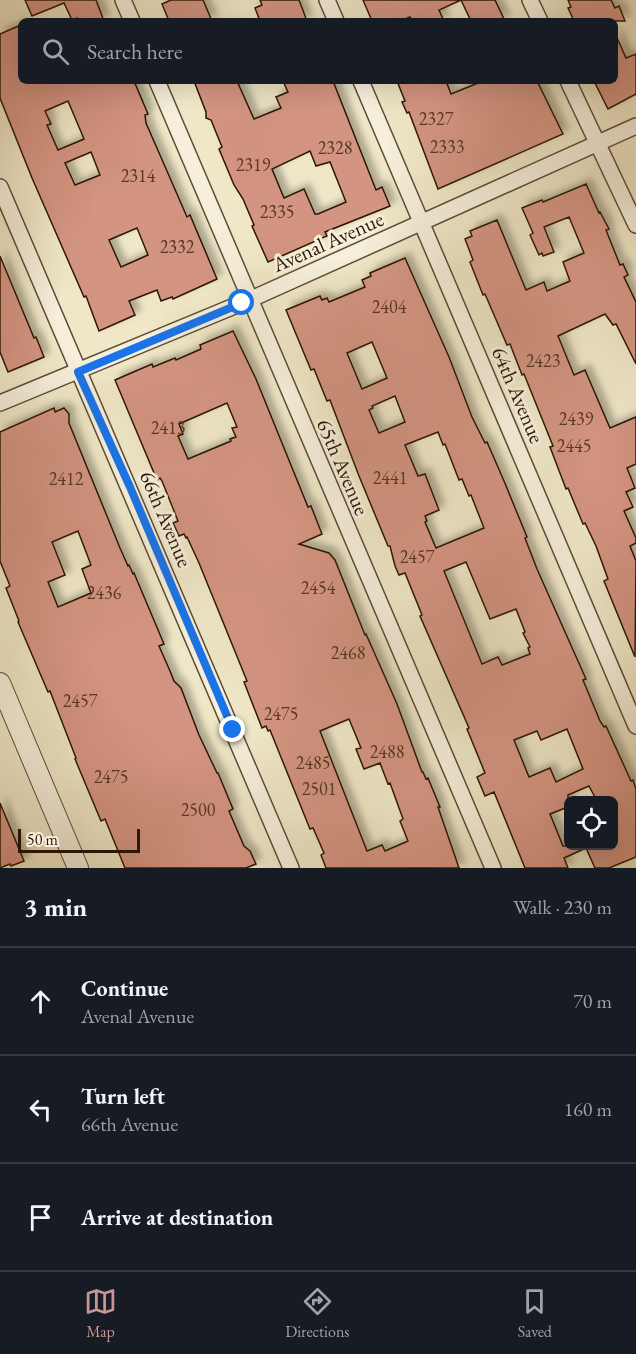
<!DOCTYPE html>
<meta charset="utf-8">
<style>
:root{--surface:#171b24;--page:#20242c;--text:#f1f3f6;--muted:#9ea1a6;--line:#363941;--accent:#c59692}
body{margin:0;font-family:"EB Garamond",serif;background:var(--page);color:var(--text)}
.controls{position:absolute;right:18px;bottom:18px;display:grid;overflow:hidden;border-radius:9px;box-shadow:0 6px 24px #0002}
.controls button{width:54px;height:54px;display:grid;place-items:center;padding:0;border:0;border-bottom:2px solid var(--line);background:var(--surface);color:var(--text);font:30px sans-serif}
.scale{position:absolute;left:18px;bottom:15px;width:122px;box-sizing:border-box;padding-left:6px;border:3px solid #2e1704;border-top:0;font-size:16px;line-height:21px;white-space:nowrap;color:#2e1704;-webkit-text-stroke:4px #f5efdb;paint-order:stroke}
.stop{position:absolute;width:18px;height:18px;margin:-14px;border:4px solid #1a73e8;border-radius:50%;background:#fff}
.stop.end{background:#1a73e8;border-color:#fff;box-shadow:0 2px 6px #0008}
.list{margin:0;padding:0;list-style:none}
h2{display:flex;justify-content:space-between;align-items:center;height:78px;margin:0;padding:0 24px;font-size:26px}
h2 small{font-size:20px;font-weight:400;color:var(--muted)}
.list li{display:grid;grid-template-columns:39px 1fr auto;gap:18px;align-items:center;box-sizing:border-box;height:108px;padding:0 24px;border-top:2px solid var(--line)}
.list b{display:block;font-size:22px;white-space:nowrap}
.list p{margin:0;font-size:20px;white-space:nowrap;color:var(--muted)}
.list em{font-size:20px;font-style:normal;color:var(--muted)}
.icon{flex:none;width:33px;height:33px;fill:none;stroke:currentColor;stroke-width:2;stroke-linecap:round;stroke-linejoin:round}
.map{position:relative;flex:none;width:636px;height:868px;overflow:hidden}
.search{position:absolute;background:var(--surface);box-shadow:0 6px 24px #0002;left:18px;right:18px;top:18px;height:66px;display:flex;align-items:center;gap:15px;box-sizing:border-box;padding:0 21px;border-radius:9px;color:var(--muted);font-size:22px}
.sheet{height:402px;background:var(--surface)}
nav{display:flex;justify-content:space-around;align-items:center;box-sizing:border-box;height:84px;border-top:2px solid var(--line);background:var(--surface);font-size:16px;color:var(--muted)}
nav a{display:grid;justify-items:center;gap:3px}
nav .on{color:var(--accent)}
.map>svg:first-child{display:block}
.building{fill:#d39481;stroke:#2e1704;stroke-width:1.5;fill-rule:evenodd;filter:url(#shadow)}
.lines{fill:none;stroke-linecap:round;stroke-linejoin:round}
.minor-casing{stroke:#5e4b35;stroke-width:18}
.tertiary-casing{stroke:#5e4b35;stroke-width:22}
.minor{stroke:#f5efdb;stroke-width:15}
.tertiary{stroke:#f5efdb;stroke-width:20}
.route{stroke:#1a73e8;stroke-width:8}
.labels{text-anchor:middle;stroke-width:6;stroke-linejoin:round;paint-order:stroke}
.number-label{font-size:18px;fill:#573623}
.street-label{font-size:21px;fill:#2e1704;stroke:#f5efdb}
</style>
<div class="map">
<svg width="636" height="868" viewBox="0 0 636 868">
<defs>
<filter id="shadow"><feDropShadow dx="5.5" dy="-5.5" stdDeviation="3" flood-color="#0004"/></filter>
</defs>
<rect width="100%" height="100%" fill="#efe7c7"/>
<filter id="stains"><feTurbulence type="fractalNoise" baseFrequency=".00333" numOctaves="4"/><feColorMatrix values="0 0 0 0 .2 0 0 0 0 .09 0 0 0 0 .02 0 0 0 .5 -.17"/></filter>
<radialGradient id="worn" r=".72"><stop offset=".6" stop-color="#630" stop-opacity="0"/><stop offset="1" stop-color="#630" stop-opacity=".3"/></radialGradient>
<g class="building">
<path d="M25 0H96L104 21H78L77 18 72 20 64 3 32 16Z"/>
<path d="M171 0H203L212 21H169L162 4Z"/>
<path d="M260 0H299L307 21H260L255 8 262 5Z"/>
<path d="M363 0H461L439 10 444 21H412L410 17 400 21H372Z"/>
<path d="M461 0H495L505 21H471Z"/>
<path d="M568 0H611L615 8 619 6 625 21H574L568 8 571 7Z"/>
<path d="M21 25V81H134L148 114 145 115 146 123 160 155 187 217 190 215 217 279 173 299 172 297 161 301 157 290 129 301 135 315 99 331 86 296 84 297 32 178 0 98V34ZM68 101 84 139 58 150 47 125 51 124 45 111ZM91 152 100 175 75 185 65 163ZM137 228 148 255 121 267 109 240Z"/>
<path d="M615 33 626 58 636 54V94L608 109 594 81H615Z"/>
<path d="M194 81H237L254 119 281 108 276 97 288 92 283 81H333L376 190 382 187 390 206 325 232 327 236 268 262 252 226 254 225 243 199 234 185 219 149 222 147 211 120 206 118V112ZM310 151 316 166 330 162 346 202 318 214H315L304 189 284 198 272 169Z"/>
<path d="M397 81H446L451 94 483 81H537L563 134 438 189 409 112 407 113 402 102 405 101Z"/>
<path d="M586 184 599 213 600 212 609 229 606 230 620 265 623 264 628 275 624 277 636 302V364L616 324 613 325 605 314 558 336 574 375 585 370 610 428 636 417V464L627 468 635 488 626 492 633 507 624 511 636 538V543L630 546 636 561 635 657 604 581 608 579 596 546 585 523 583 524 568 488 566 489 550 447 553 446 524 374 522 375 510 344 507 345 485 294 483 295 470 262 473 260 465 239 472 236 470 231 497 220 526 290 544 282 547 291 570 281 563 262 584 253 569 217 544 227 554 252 543 256 542 253 539 255 530 235 533 233 522 208 542 200 543 202Z"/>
<path d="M0 256 34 338 36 337 44 357 8 372 0 352Z"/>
<path d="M405 258 449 357 472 417 485 443 487 442 504 481 527 537 525 538 537 569 586 679 583 680 600 721 604 727 606 726 631 781 633 780 636 789V857L609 868H595L586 848 564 858 568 868H525L494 792 485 796 477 777 485 773 467 729 469 728 420 616 422 615 405 573 399 575 395 566 390 546H388L359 476 330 400 327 401 314 369 311 370 286 310 320 296 322 300 327 298 329 302 365 287 362 280 371 276 370 273ZM372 342 387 378 362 389 347 353ZM395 396 405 422 379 433 369 410 373 408 372 406ZM438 432 443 445 445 444 459 480 462 479 469 496 471 495 484 528 436 548 425 522 427 521 425 516 439 510 425 474 418 476 405 445ZM466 562 490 619 516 609 525 632 523 633 530 647 528 648 530 654 502 665 498 657 482 664 444 571ZM567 729 583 769 556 782 550 768 529 777 514 740 537 731 541 740ZM589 786 597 801H614V846H563L550 814 568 807V795Z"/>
<path d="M233 331 256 379 308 507 311 506 322 534 299 544 329 553 335 560 365 635 366 634 397 704 422 772H423L426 779 428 778 440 807H438L459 868H326L321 855 324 853 313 828 310 829 270 730 268 731 266 726 262 728 244 682 247 681 199 563 187 537 186 538 184 534 179 536 173 523 178 521 162 481 160 478 157 480 115 380 152 364 153 367 175 358 176 360 201 349 200 345ZM227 403 237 427 232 428 236 437 230 439 231 441 188 459 178 436 183 434 179 424ZM349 719 361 748 356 749 364 769 380 763 388 784 390 783 403 819 400 821 408 841 385 851 382 845 367 851 320 731Z"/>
<path d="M54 408 55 412 64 408 69 414V423L120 548 128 566 129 565 133 574 134 573 164 644 159 646 170 671 174 681 181 688 199 735 217 773H218L233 809 229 811 244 846 250 851 256 864 246 868H125L105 819 101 821 75 759 76 758 50 691 48 692 18 622 19 621 6 588 10 586 0 561V432ZM78 531 91 565 82 569 91 593 58 607 48 582 65 575 52 542Z"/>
<path d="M0 803 24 861 11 866 10 864 0 868Z"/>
</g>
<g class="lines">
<g class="minor-casing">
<g id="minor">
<path d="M123 0 132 21"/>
<path d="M327 0 336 21"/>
<path d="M530 0 540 21"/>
<path d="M157 81 493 868"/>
<path d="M361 81 636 726"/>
<path d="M568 81 636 225"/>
<path d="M0 187 291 868"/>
<path d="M0 403 249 300 636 126"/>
</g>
</g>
<g class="tertiary-casing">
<path id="tertiary" d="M0 683 78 868"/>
</g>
<use href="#minor" class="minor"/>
<use href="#tertiary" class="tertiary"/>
</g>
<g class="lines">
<path class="route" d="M233 730 130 487 78 372 242 303"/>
</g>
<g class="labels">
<g class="number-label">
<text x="436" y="125">2327</text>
<text x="447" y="153">2333</text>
<text x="335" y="154">2328</text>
<text x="253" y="171">2319</text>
<text x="138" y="182">2314</text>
<text x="277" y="218">2335</text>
<text x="177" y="253">2332</text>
<text x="389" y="313">2404</text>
<text x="543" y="367">2423</text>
<text x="576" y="425">2439</text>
<text x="168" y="434">2413</text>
<text x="574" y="452">2445</text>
<text x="390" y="484">2441</text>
<text x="66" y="485">2412</text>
<text x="417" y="563">2457</text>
<text x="318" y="594">2454</text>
<text x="104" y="599">2436</text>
<text x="348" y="659">2468</text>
<text x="80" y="707">2457</text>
<text x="281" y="720">2475</text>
<text x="387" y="758">2488</text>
<text x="313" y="769">2485</text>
<text x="111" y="783">2475</text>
<text x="319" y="795">2501</text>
<text x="198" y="816">2500</text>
</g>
<g class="street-label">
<text transform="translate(328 242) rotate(-24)" y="7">Avenal Avenue</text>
<text transform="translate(518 395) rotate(67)" y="7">64th Avenue</text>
<text transform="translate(343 467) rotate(67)" y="7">65th Avenue</text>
<text transform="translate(166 519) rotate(67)" y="7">66th Avenue</text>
</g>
</g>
<rect width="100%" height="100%" filter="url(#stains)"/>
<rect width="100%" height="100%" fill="url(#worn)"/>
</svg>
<div class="controls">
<button><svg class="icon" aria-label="locate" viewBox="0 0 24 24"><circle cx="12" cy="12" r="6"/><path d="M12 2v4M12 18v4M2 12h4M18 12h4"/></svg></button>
</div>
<div class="scale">50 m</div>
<div class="stop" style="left:242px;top:303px"></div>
<div class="stop end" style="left:233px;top:730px"></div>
<div class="search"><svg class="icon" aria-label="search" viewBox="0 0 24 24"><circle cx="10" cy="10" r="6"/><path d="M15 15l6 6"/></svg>Search here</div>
</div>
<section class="sheet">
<h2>3 min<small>Walk · 230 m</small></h2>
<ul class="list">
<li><svg class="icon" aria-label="ahead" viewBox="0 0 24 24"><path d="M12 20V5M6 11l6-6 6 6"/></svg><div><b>Continue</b><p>Avenal Avenue</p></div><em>70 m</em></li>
<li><svg class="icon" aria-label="left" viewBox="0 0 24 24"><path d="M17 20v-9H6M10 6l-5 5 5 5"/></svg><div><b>Turn left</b><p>66th Avenue</p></div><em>160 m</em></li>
<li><svg class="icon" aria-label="arrive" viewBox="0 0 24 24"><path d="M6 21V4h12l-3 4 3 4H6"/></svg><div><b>Arrive at destination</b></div></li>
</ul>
</section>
<nav>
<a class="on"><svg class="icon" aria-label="map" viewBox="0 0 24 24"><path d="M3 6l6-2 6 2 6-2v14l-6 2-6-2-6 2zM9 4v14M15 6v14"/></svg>Map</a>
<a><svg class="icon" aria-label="directions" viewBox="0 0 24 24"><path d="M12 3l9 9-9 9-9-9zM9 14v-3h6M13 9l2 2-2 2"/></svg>Directions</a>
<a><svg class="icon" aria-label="saved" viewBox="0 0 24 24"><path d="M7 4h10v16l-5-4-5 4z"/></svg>Saved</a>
</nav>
